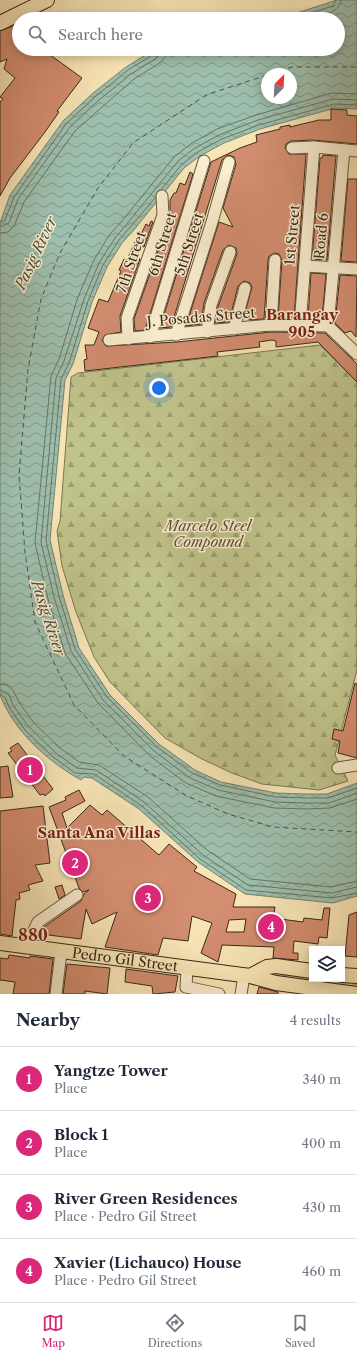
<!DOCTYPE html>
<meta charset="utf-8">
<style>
:root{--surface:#fff;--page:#f2f2f3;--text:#1f2937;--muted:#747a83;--line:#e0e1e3;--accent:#db2777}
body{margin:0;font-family:"Libre Caslon Text",serif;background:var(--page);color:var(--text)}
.controls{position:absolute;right:12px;bottom:12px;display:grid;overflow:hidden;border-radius:0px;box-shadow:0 2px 10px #0003}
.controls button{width:36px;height:36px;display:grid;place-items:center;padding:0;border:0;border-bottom:1px solid var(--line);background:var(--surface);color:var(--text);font:20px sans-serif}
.compass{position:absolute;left:261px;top:68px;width:36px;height:36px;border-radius:50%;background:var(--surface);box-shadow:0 2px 10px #0003;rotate:24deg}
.you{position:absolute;left:159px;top:388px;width:14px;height:14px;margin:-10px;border:3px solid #fff;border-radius:50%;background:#1a73e8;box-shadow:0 0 0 6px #1a73e833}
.badge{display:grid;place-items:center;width:26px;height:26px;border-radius:50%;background:var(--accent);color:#fff;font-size:13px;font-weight:700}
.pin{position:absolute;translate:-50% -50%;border:2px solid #fff;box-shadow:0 1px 4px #0006}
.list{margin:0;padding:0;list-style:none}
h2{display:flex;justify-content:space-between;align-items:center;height:52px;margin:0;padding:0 16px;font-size:17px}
h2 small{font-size:13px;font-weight:400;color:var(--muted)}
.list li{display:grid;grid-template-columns:26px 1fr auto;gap:12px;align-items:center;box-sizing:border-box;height:64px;padding:0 16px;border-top:1px solid var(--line)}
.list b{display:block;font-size:15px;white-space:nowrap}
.list p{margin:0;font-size:13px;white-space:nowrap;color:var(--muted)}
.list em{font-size:13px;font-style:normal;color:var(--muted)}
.icon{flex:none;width:22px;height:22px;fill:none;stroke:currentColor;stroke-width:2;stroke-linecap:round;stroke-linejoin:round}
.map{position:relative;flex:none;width:357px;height:994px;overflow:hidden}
.search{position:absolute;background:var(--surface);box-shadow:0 2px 10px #0003;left:12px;right:12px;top:12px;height:44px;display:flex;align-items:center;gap:10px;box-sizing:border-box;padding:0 14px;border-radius:22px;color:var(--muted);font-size:15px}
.sheet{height:308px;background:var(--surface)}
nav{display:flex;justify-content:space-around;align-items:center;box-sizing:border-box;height:56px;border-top:1px solid var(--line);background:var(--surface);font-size:11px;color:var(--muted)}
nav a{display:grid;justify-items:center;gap:2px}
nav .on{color:var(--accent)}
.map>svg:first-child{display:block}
.forest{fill:url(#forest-firs);stroke:#7c7652}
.park{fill:url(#park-crowns);stroke:#7c7652}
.water{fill:url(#water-waves);stroke:#758372;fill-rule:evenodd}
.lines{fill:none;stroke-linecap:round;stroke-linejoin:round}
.shore{stroke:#6a7464;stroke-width:1}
.ferry{stroke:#514f3f;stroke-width:1;stroke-dasharray:5 4;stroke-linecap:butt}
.building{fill:#d38d70;stroke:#382a1a;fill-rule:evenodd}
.minor-casing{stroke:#685941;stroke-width:13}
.major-casing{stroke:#382a1a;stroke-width:16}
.minor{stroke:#faeed0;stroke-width:11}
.major{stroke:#f8e5b6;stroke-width:14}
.labels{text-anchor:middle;stroke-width:3;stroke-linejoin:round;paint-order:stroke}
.street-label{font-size:14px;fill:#382a1a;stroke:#faeed0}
.park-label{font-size:14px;font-style:italic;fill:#5a5036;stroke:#faeed0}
.water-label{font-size:15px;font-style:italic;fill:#514f3f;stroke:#faeed0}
.neighbourhood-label{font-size:15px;font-weight:bold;fill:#7a1f14;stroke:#faeed0}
.quarter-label{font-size:16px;font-weight:bold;fill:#7a1f14;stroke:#faeed0}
</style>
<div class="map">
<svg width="357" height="994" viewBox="0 0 357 994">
<defs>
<pattern id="forest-firs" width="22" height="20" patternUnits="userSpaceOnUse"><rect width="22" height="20" fill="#c0c38b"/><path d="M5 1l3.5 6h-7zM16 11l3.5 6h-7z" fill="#9d9f71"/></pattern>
<pattern id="park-crowns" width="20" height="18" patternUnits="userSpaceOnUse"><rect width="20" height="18" fill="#c0c38b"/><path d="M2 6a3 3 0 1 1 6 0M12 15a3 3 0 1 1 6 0" fill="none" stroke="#9d9f71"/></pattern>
<pattern id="water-waves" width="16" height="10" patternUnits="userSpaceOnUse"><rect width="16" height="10" fill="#9dbfad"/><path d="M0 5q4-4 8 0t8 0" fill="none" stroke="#819b8c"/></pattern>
</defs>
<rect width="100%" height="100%" fill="#f8e5b6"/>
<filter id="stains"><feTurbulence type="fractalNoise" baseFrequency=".005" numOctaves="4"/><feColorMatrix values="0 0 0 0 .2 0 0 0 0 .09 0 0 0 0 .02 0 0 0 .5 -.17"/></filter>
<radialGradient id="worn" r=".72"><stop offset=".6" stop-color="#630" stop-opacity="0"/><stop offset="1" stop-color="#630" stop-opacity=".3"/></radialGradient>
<path class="forest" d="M320 345 357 382V670L335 755 348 781 319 790 262 784 232 773 200 758 165 738 110 682 94 657 76 612 62 566 57 531 60 521 71 377 78 373Z"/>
<path class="park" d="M269 970 312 973V979L357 980V991L268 977Z"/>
<path class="water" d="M337 0H357V109L335 108 260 129 224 143 200 156 184 168 133 231 122 243 107 267 92 302 73 364 65 380 50 540 63 595 79 648 110 695 159 744 195 770 221 782 276 793 306 794H327L357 783V896L333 903 245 894 198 862 139 809 92 778 84 777 81 780C47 761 14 731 0 695V223L10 195 63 121 93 93 126 67 155 49H338V19H278ZM267 74H291V98H267Z"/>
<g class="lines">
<g class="shore">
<path d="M291 19 333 6 336 0"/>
<path d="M307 19C318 16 340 14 341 0"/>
<path d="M357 94 332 93 256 115 217 129 192 143 174 157 122 221 110 234 94 260 78 297 59 359 51 376 35 543 48 599 65 653 98 703 150 756 186 783 216 796 274 808 306 809 330 808 357 799"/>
<path d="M357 100 333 99 258 120 219 135 195 148 178 161 126 225 115 238 99 263 84 299 64 361 56 378 41 542 54 597 71 651 103 700 154 751 190 778 218 790 275 802 306 803H329L357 793"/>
<path d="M161 190 181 165 198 152 222 139 259 125 334 104 357 105"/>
<path d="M156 197 119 240 103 265 88 301 69 363 61 379 46 541 59 596 75 649 107 697 157 747 192 773 220 785 276 797 306 798H328L357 788"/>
<path d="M0 222 5 220 14 197 66 124 96 96 128 70 154 54 156 49"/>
<path d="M0 227 9 223 18 199 70 127 99 100 131 74 157 58 161 49"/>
<path d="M0 233 8 232 14 226 24 202 75 131 134 79 161 62 166 56 167 49"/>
<path d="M0 684 7 685 13 690 19 702 33 722 60 748 79 762 99 765 148 797 207 850 250 879 331 887 357 881"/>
<path d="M0 690 9 694 13 705 28 726 56 753 77 768 96 770 144 802 203 855 248 885 332 893 357 887"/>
<path d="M0 695 5 697 9 707 25 730 52 756 75 773 94 774 142 806 200 859 246 890 332 898 357 893"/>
</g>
<g class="ferry">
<path d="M271 74 292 67H357"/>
<path d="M267 75 206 95 133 143 98 188 60 253 41 299 28 369 19 475 25 552 35 622 74 705 124 756 187 796 228 814 273 827 357 832"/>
</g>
</g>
<g class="building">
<path d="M15 25 19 32V49H42L82 78 57 111 59 112 45 132 10 178 0 196V102L3 99 0 97 15 78 4 69 7 59 0 62V31Z"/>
<path d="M331 109 347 110V115L357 116V144L312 140 291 141 286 144 285 148 289 154H306L294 318H278L282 260 279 254 275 253 269 256 268 260 264 319 249 320V318L244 317 252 287 250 283 244 281 238 286 229 322 215 323 218 307 237 254 236 248 229 245 223 250 204 303 201 324 186 326 219 222 233 227 223 208 236 164 234 157 228 155 222 160 171 327 160 328 211 162 240 148 257 142 256 135 280 129V127L290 125V127L319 120H331Z"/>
<path d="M323 155 336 156 327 260 312 259 320 158H322Z"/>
<path d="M190 172 193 174 145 330 135 331 134 319 170 217V200L174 193H176L180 183 185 185Z"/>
<path d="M348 179H357V262L341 261Z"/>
<path d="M151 221 153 222 144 247 141 246 137 258 140 259 120 316 121 332 105 335 102 340 106 346 177 342 271 332 325 333 357 364V382L318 342 276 347V341L272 340 259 342 260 347 217 352 218 356 85 371 84 360 87 359 85 345H94L99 332 88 328 99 299 108 302 121 271 119 270 124 259 127 260 139 233 141 234 146 224 149 226Z"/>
<path d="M311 273 326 274 322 319H308Z"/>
<path d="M340 275 357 276 356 337 351 331 345 333 335 323Z"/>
<path d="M355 683 357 684V758L338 753 340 741 332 739 334 729 343 731Z"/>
<path d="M18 743 53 789 45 796 44 794 40 795 8 753 12 751 10 748Z"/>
<path d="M8 766 13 797 0 798V767Z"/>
<path d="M79 790 85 801 62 813 67 828 90 805 102 815 107 810 159 855 169 844 197 867 194 871 236 894 233 907H275L273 918 303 922 304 918 322 920 324 908H330L327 938 319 937 318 944 294 941 293 953H298V960L273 958 274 947 222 945 218 962 201 953 212 923 192 916 188 941 163 938 158 955 105 947 117 912 92 924 86 909 81 939 40 934 44 927 81 901 84 894 89 890 83 892 79 888 49 807 66 800 65 797ZM246 919 244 932H226L229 920Z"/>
<path d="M43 806 50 863 35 865 43 881 28 885 30 890 19 893 20 899 16 900 12 936 0 934V811Z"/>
<path d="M62 885 65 895 59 899 55 887Z"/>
<path d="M357 912V957L345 956 349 915Z"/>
<path d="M9 955 30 958V956L53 959 49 994H13L15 982 0 980V958L8 959Z"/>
<path d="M67 964 110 968 107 994 85 991V994H63Z"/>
<path d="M126 969 178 976 175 992 153 994 152 986 125 982Z"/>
<path d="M259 987 278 992V994H257Z"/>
</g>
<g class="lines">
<g class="minor-casing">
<g id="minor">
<path d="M292 148 314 147 357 151"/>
<path d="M305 266 357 269"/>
<path d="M271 325 275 260"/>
<path d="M300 325 314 147"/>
<path d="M328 326 344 150"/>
<path d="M234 329 245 288"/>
<path d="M207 332 211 305 230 252"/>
<path d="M176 335 212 222 229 162"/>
<path d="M150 337 204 161"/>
<path d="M128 339 127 318 163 215 162 196"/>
<path d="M109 340 271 325 328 326 357 354"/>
<path d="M338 768 357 765"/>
<path d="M26 947 38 922 77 895"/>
<path d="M187 968 186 987 219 994"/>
<path d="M56 994 61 952"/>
<path d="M241 994 244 976"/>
</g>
</g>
<g class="major-casing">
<g id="major">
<path d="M0 23 47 0"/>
<path id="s1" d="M0 943 250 976 276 983 357 994"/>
<path d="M342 975 357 976"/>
<path d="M250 976 267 967 276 966 312 971"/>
</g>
</g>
<use href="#minor" class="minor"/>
<use href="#major" class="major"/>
</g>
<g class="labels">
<g class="street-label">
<text transform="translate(292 235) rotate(-85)" y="5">1st Street</text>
<text transform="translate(321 236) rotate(-85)" y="5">Road 6</text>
<text transform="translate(162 244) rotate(-73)" y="5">6th Street</text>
<text transform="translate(189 244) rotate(-72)" y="5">5th Street</text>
<text transform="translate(131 262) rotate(-71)" y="5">7th Street</text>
<text transform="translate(201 317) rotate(-5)" y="5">J. Posadas Street</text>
<text dy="5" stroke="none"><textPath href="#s1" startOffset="126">Pedro Gil Street</textPath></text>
</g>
<g class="park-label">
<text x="208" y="531">Marcelo Steel<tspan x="208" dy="16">Compound</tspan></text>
</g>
<g class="water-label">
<text transform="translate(36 253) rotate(-65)" y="5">Pasig River</text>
<text transform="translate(48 618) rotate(72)" y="5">Pasig River</text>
</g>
<g class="neighbourhood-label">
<text x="302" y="320">Barangay<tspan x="302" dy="17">905</tspan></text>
<text x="99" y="838">Santa Ana Villas</text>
</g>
<g class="quarter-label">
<text x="33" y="941">880</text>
</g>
</g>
<rect width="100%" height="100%" filter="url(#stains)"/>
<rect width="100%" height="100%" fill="url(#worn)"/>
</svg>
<div class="controls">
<button><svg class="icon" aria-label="layers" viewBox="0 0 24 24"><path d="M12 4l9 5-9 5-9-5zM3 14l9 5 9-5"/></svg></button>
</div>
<svg class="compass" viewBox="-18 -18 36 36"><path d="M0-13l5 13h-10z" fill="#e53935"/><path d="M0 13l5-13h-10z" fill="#747a83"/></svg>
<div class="you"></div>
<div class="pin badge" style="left:30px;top:770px">1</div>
<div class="pin badge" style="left:75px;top:863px">2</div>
<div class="pin badge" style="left:148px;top:898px">3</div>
<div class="pin badge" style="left:271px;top:927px">4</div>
<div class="search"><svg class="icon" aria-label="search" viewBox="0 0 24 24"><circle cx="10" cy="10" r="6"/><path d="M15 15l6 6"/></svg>Search here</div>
</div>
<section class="sheet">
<h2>Nearby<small>4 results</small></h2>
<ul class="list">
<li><span class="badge">1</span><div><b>Yangtze Tower</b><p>Place</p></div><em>340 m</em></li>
<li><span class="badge">2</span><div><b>Block 1</b><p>Place</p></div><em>400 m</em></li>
<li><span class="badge">3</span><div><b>River Green Residences</b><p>Place · Pedro Gil Street</p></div><em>430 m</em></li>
<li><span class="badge">4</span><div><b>Xavier (Lichauco) House</b><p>Place · Pedro Gil Street</p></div><em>460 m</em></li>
</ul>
</section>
<nav>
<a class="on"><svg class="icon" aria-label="map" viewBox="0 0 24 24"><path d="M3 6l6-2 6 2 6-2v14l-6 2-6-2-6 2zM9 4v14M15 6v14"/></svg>Map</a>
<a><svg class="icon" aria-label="directions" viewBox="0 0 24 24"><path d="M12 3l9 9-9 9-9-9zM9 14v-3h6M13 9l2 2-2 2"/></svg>Directions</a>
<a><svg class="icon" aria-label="saved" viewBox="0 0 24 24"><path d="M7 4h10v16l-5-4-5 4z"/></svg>Saved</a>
</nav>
